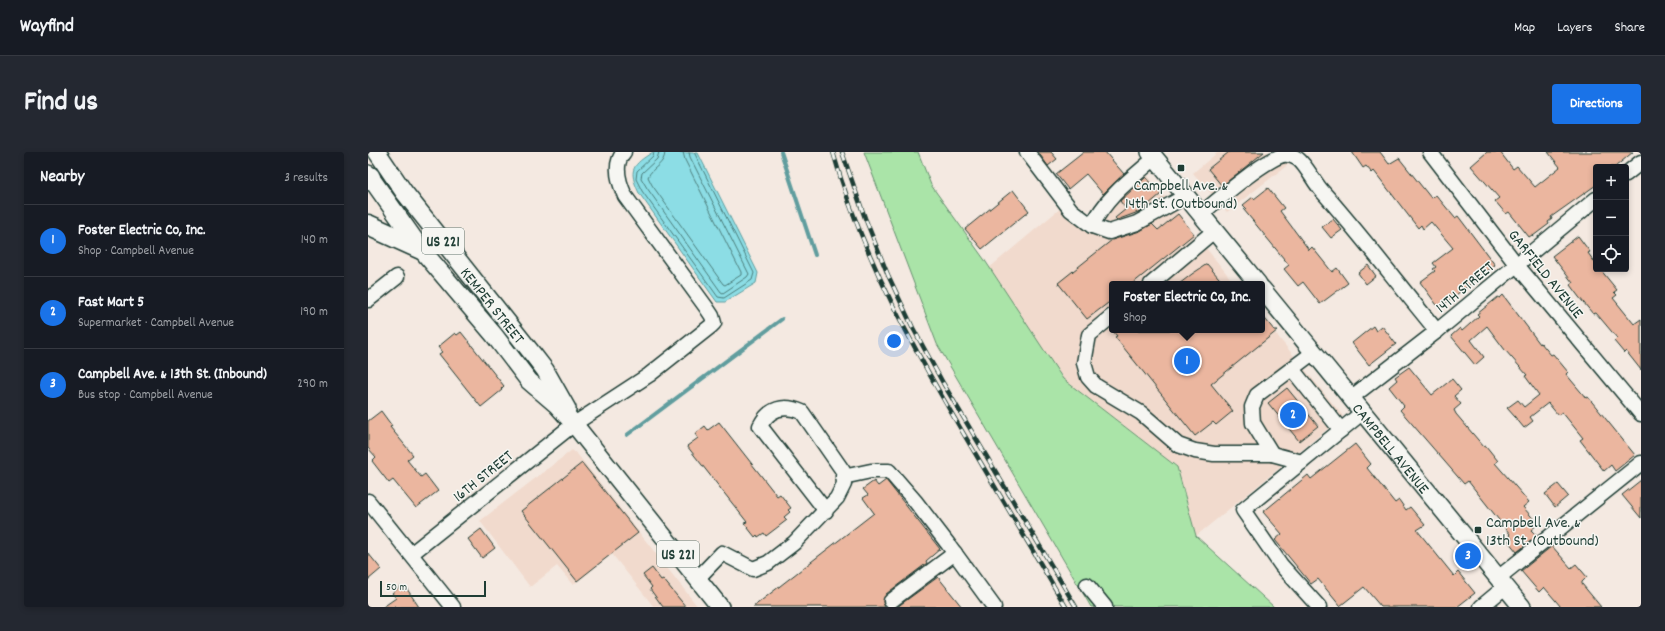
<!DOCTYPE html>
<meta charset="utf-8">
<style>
:root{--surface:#171b24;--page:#242831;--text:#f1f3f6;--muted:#9ea1a6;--line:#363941;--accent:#1a73e8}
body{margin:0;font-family:Dekko,sans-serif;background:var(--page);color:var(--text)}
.controls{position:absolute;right:12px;top:12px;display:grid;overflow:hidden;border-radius:4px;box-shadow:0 2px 6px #0003}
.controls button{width:36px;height:36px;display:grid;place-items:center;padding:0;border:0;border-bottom:1px solid var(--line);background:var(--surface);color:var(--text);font:20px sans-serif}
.scale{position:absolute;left:12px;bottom:10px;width:106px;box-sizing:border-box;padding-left:4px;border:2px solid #1f3d34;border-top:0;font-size:11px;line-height:14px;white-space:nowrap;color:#1f3d34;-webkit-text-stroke:3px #f6f6f2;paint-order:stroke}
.you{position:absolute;left:526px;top:189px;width:14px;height:14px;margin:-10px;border:3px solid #fff;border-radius:50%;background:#1a73e8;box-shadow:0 0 0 6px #1a73e833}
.badge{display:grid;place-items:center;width:26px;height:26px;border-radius:50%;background:var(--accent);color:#fff;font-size:13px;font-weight:700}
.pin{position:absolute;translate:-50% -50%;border:2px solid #fff;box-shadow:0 1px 4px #0006}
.popup{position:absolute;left:741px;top:129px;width:156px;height:52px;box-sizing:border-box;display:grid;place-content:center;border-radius:4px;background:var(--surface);filter:drop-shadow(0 1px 3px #0005);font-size:13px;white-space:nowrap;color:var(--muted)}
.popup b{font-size:15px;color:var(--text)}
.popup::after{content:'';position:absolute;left:50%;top:100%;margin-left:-8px;border:8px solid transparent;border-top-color:var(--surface)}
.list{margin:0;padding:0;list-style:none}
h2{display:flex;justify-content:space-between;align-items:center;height:52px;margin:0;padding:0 16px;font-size:17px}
h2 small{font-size:13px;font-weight:400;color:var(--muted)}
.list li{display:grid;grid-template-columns:26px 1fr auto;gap:12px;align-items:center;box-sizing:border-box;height:72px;padding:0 16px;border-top:1px solid var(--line)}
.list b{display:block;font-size:15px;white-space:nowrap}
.list p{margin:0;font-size:13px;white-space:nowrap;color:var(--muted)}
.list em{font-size:13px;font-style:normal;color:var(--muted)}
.icon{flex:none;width:22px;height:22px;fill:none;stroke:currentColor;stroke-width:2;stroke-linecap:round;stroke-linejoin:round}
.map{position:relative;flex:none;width:1273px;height:455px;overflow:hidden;border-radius:4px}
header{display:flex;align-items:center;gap:24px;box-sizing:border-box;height:56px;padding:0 20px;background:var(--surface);border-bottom:1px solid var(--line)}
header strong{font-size:19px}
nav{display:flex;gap:22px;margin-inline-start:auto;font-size:14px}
.intro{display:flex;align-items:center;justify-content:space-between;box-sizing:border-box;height:96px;padding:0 24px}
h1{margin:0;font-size:28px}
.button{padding:10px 18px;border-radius:4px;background:var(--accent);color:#fff;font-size:14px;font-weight:700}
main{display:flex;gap:24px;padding:0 24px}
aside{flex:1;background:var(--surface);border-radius:4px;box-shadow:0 2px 6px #0003}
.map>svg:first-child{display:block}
.built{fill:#f1dacd}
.green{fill:#aae4a8;stroke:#64906e}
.water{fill:#8cdde5;stroke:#609d9e}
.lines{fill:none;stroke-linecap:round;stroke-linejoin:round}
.shore{stroke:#4b7d7b;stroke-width:1}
.stream{stroke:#609d9e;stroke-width:4}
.building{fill:#ebb69f;stroke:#1f3d34}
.minor-casing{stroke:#1f3d34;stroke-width:17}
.major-casing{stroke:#1f3d34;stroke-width:20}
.highway-casing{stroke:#1f3d34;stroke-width:23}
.minor{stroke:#f6f6f2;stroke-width:14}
.major{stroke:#f6f6f2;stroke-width:17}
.highway{stroke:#f6f6f2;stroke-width:20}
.rail-casing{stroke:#1f3d34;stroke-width:4.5}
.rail{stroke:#f6f6f2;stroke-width:3;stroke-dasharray:9;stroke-linecap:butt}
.poi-dot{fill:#1f3d34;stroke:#f6f6f2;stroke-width:1.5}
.labels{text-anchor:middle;stroke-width:3;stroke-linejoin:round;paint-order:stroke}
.shield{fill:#f6f6f2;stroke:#60746d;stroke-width:1}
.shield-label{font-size:15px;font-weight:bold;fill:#1f3d34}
.poi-label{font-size:16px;fill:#1f3d34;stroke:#f6f6f2}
.street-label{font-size:16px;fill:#1f3d34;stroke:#f6f6f2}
</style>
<header>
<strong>Wayfind</strong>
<nav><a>Map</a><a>Layers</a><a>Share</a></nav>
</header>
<div class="intro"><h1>Find us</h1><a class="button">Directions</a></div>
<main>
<aside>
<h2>Nearby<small>3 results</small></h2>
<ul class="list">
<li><span class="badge">1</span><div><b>Foster Electric Co, Inc.</b><p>Shop · Campbell Avenue</p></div><em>140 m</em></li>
<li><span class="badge">2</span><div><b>Fast Mart 5</b><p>Supermarket · Campbell Avenue</p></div><em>190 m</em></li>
<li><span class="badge">3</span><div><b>Campbell Ave. &amp; 13th St. (Inbound)</b><p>Bus stop · Campbell Avenue</p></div><em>290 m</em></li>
</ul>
</aside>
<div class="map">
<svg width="1273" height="455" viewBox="0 0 1273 455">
<rect width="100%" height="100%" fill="#f4e9e1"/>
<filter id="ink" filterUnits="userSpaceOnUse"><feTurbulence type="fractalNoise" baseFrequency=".025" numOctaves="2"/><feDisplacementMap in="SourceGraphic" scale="8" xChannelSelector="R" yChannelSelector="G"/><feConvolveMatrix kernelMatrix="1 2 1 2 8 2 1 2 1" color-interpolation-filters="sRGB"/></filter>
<g filter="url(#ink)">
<g class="built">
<path d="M850 0H926V8L859 60 825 21Z"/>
<path d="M776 19 867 132H744V178H894V165L975 264 828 384 809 315 695 227 620 117 694 55 710 74Z"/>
<path d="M204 298 210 303 330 455H286L244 402 205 433 189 414 162 435 112 369Z"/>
</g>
<path class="green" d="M496 0H550L563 33 616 107 695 227 809 315 828 384 906 455H723L569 192Z"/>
<path class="water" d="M285 0 330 1 390 121 388 131 357 150H349L271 41C260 18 264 13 285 0Z"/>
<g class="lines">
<g class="shore">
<path d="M286 0 285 4 269 19 268 27 274 39 350 145 356 146 384 128 386 121 326 0"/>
<path d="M291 0 289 7 274 21 273 26 279 36 353 140 355 141 379 125 381 122 322 5 321 0"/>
<path d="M297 0C297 13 284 15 280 25L284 33 355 132 357 133 373 123V120L317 8 315 0"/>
</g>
<g class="stream">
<path d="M413 0 447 103"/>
<path d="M259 283 414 167"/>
</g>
</g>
<g class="building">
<path d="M670 0H683L689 7 680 14Z"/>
<path d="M716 0H737L756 22 735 42 718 22 700 37 688 22Z"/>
<path d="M861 0H896L854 34 840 17Z"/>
<path d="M984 0H1012L1021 12 1031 6 1063 46 1068 43 1087 66 1090 64 1127 113 1071 156 1052 130 1067 119 1065 117 1068 115 1065 111 1085 96 1063 70 1055 77 1053 73 1050 76 1006 19 1004 21 998 14 995 16Z"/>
<path d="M1119 0H1132L1145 17 1149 14 1167 35 1192 15 1180 0H1265L1247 15H1228V33L1183 65 1184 67 1180 70 1181 72 1165 84 1164 83 1161 85 1141 60 1138 62 1127 49 1131 46 1103 14Z"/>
<path d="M778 25 793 42 773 59 749 68 747 66 758 57 752 49Z"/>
<path d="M900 36 916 56 912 59 941 98 944 95 964 120 969 116 980 131 952 152 935 130 930 134 916 117 921 113 876 58 878 56 875 53 885 45 886 47Z"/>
<path d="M645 38 661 59 614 97 597 77Z"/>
<path d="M810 62 826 82 764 132H744V148L719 167 690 131 744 88 772 79 784 72 790 78Z"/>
<path d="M965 67 974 78 963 86 954 75Z"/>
<path d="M1210 84 1222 100 1220 101 1228 112V117H1232L1249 138 1246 140 1249 143 1245 146 1266 172 1273 167V218L1258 199 1256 201 1246 189 1249 186 1228 161 1225 162 1211 145 1202 133 1205 131 1184 104Z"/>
<path d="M839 112 856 132H811L824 122Z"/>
<path d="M1000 113 1008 124 998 132 990 121Z"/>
<path d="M1135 143 1172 192 1173 191 1183 203 1185 202 1200 220 1198 222 1218 246 1220 245 1267 303 1247 319 1243 313 1236 319 1212 288 1215 286 1194 260 1190 263 1180 251 1162 265 1165 269 1156 276 1147 265 1139 256 1150 248 1156 255 1171 243 1157 224 1159 223 1137 198 1119 174 1103 188 1116 205 1107 213 1083 184 1092 176 1094 179 1111 164 1109 162 1130 145 1132 146Z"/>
<path d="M894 163 906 178H910L843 232 865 259 848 273 845 270 827 284 747 185 749 184 744 178H894Z"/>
<path d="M1005 174 1008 179 1014 174 1028 192 1001 213 984 191Z"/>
<path d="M93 180 136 234 133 237 134 238 113 255 71 202 74 200 70 195 87 181 89 183Z"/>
<path d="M1041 215 1064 243 1084 227 1093 238 1086 244 1093 252 1086 258 1088 262 1116 295 1118 294 1130 309 1127 311 1161 350 1155 355 1170 372 1163 378 1169 384 1149 400 1140 389 1144 387 1141 383 1142 382 1100 329 1096 332 1032 258 1036 254 1021 235 1029 228 1027 225Z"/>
<path d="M919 236 950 274 931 289 900 251Z"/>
<path d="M13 259 24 274 22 275 45 303 39 308 53 325 57 322 70 339 48 356 25 328 21 331 4 309 8 305 0 296V269Z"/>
<path d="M351 270 409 344 412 342 423 356 420 358 422 360 416 365 419 368 398 384 396 381 390 385 389 383 387 385 376 371 379 370 319 294 330 286 327 282 337 274 340 278Z"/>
<path d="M987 292 1003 312 999 316 1027 351 1031 348 1038 358 1042 355 1057 373 1049 378 1086 424 1090 420 1107 441 1089 455H1013L996 435 972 454 950 427 943 432 907 388 914 382 895 360 940 323 943 327Z"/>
<path d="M214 311 270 381 209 429 153 359Z"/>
<path d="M518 328 572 397 558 409 559 411 518 442 515 450 517 455H385L506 361 495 346 500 343 495 337 506 329 510 334Z"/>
<path d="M1273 328V366L1254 343Z"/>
<path d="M1190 332 1200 344 1187 355 1177 342Z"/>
<path d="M113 377 127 396 114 406 100 387Z"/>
<path d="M1184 394 1203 416 1208 412 1219 425 1214 430V432L1233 455H1193L1176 435 1171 440 1153 419Z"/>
<path d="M0 401 13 417 0 428Z"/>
<path d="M284 416 293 428 295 427 318 455H295L282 437 284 435 275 423Z"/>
<path d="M570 425 594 455H529Z"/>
<path d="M33 434 37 439 39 437 51 455H15L28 446 24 441Z"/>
</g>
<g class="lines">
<g class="minor-casing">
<g id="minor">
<path d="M659 0 703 58 724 74 741 80 769 71 818 44"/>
<path d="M1062 0 1148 112 1273 262"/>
<path d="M1258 22 1273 10"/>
<path d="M833 62C846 51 905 0 919 3 922 3 927 5 930 7 938 13 946 30 954 39 994 84 1030 132 1069 179"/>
<path d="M724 74C738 45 763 27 787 6"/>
<path d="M783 132 846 79"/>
<path d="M0 148 29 125"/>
<path d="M744 164 721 183 716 211 720 225 728 234 773 261 810 293 827 299 846 302H904L934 310"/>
<path d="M924 217 973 278"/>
<path d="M984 245 1069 179 1228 47"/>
<path d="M904 302 885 271 884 255 889 243 946 200"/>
<path d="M475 325 503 319H521L547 349 580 392 626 455"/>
<path d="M0 349 85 455"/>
<path d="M43 402 206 272 281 223 343 174 346 171 344 164 338 155 257 44C251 31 245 12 256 0"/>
<path d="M1130 426 1273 311"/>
<path d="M329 427 354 401 385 417 400 411 426 391 469 346 476 332 475 319 434 260C416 252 401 256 392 274L458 359"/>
<path d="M719 433 737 455"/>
<path d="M523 449 587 401"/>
<path d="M951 455 913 413 875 358 995 260"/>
<path d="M1113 455 1137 435"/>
</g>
</g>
<g class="major-casing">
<g id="major">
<path id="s1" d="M9 0 36 40 167 205 177 218 199 257"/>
<path d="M782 0 890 132"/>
<path d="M0 22 53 97 126 183 161 229 189 253 206 272 352 455"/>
<path id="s2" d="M894 137 1154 455"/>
</g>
</g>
<g class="highway-casing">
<g id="highway">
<path d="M0 28 2 25"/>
<path d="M0 73 53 97"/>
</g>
</g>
<use href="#minor" class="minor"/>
<use href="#major" class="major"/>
<use href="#highway" class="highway"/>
<g class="rail-casing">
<g id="rail">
<path d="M465 0C494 106 551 207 607 301 637 352 668 404 698 455"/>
<path d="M474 0 497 66 520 123 545 176 575 231 708 455"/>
</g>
</g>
<use href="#rail" class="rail"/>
</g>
</g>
<g class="poi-dot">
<rect x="809" y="12" width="8" height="8" rx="2"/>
<rect x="1106" y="374" width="8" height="8" rx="2"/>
</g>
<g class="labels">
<g class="shield">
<rect x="54" y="76" width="42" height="26" rx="3"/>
<rect x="289" y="389" width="42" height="26" rx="3"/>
</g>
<g class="shield-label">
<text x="75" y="94">US 221</text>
<text x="310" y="407">US 221</text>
</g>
<g class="poi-label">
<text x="813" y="38">Campbell Ave. &amp;<tspan x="813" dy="18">14th St. (Outbound)</tspan></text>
<text x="1118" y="375" text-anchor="start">Campbell Ave. &amp;<tspan x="1118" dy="18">13th St. (Outbound)</tspan></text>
</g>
<g class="street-label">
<text transform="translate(1179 121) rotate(51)" y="6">GARFIELD AVENUE</text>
<text transform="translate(1096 134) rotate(-40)" y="6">14TH STREET</text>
<text dy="6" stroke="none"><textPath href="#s1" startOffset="192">KEMPER STREET</textPath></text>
<text dy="6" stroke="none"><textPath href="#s2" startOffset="205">CAMPBELL AVENUE</textPath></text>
<text transform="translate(114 323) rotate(-39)" y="6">16TH STREET</text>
</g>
</g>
</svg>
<div class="controls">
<button>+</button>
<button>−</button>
<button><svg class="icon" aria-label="locate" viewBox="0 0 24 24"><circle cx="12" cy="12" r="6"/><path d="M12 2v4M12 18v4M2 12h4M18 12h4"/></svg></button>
</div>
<div class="scale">50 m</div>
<div class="you"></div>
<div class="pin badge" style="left:819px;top:209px">1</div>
<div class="popup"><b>Foster Electric Co, Inc.</b>Shop</div>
<div class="pin badge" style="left:925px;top:263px">2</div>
<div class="pin badge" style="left:1100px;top:404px">3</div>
</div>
</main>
